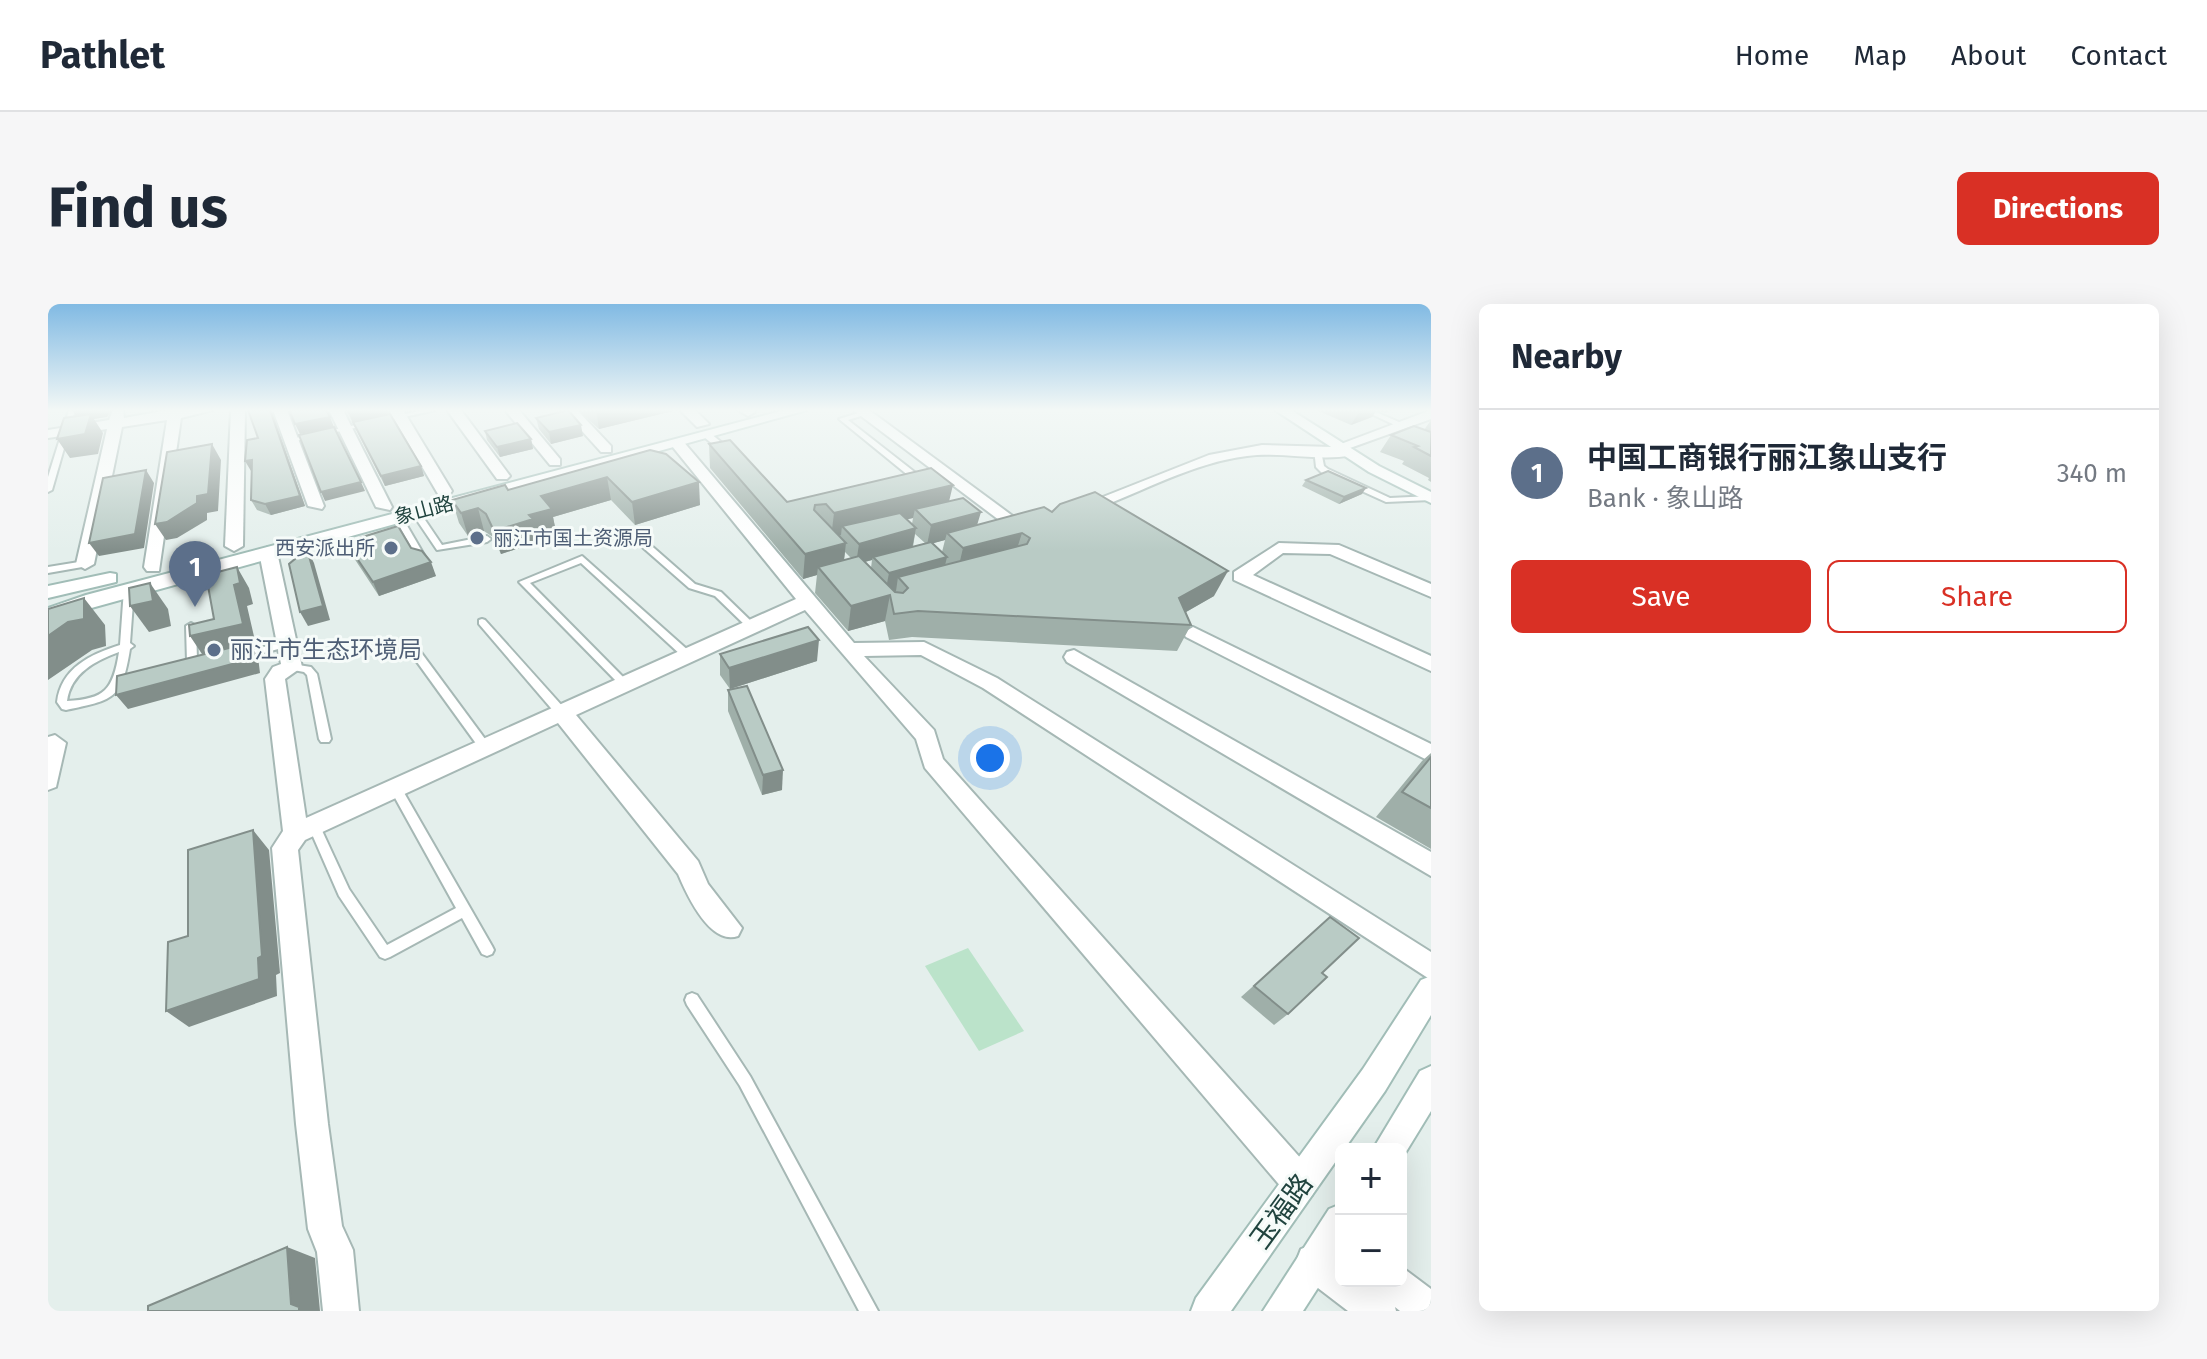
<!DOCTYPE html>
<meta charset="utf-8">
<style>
:root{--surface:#fff;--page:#f6f6f7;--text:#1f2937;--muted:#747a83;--line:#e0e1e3;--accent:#d93025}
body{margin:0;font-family:"Fira Sans","Noto Sans SC",sans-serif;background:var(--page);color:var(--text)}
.controls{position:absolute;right:24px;bottom:24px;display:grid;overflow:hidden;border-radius:12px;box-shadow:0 8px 32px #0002}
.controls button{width:72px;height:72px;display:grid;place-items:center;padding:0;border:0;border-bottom:2px solid var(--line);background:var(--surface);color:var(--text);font:40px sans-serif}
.you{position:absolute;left:942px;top:454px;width:28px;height:28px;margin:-20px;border:6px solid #fff;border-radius:50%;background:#1a73e8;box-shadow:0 0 0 12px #1a73e833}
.badge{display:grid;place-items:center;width:52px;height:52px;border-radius:50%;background:var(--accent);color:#fff;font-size:26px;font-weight:700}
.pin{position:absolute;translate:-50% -66px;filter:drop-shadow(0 2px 4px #0008)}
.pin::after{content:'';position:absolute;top:42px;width:28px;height:24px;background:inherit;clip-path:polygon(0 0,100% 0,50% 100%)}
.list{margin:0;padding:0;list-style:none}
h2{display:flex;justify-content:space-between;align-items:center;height:104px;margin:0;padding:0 32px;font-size:34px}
h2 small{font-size:26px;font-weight:400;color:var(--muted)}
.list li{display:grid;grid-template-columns:52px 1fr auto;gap:24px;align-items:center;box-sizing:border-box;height:128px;padding:0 32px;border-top:2px solid var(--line)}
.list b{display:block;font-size:30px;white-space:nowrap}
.list p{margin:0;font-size:26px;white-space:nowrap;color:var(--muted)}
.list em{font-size:26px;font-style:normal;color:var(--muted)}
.actions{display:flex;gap:16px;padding:24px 32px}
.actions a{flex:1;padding:18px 0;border:2px solid var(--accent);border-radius:12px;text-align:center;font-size:28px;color:var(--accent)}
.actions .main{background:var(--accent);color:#fff}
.map{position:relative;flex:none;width:1383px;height:1007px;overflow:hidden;border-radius:12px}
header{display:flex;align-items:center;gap:48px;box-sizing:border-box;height:112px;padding:0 40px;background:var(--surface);border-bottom:2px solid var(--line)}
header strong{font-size:38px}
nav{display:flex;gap:44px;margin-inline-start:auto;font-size:28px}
.intro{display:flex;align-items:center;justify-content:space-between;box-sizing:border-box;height:192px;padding:0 48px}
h1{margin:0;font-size:56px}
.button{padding:20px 36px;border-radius:12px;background:var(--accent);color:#fff;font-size:28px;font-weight:700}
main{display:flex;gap:48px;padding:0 48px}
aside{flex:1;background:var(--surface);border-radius:12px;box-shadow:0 8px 32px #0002}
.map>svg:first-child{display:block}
.green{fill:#bbe3ca}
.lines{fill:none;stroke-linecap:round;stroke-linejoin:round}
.lane-casing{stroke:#a6b8b5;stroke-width:4}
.street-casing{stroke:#a6b8b5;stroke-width:4}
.secondary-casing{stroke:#a1bdb7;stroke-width:4}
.lane{fill:#fff;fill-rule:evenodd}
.street{fill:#fff;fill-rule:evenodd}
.secondary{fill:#fff;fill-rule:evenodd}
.wall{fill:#9fafa9;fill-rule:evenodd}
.shaded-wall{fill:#828e8a}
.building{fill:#b9cbc5;stroke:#828e8a;stroke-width:2}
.service-dot{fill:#5c6f8a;stroke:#f6fbf9;stroke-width:3}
.labels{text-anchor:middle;stroke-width:6;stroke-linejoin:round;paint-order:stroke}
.far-street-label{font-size:20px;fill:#21443f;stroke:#f6fbf9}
.far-service-label{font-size:20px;fill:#4e5e75;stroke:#f6fbf9;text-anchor:start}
.service-label{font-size:24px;fill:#4e5e75;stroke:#f6fbf9;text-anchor:start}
.near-street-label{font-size:28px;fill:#21443f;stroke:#f6fbf9}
</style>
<header>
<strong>Pathlet</strong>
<nav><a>Home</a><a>Map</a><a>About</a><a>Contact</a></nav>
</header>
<div class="intro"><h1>Find us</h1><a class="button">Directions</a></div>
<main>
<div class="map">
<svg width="1383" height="1007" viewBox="0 0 1383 1007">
<rect width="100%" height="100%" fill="#e4efec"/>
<path class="green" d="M920 644 976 727 931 747 877 662Z"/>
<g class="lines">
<g class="lane-casing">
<g id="lane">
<path d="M21 106H27L4 186 0 188V173Z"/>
<path d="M376 106H388L243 138 239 136Z"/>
<path d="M1315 106H1323L1358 121 1351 123Z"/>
<path d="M817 107 819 108V110L800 116 878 177V181H872L791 115Z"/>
<path d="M656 129H662L684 147V151H678L656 133Z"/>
<path d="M1266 145 1273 147 1276 162 1280 165 1342 194 1383 192V196L1338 198 1274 169 1268 163Z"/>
<path d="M365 207H371L394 241 439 232 443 235 439 238 389 246 364 209Z"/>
<path d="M347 211 354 213 379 256 378 258 375 259 371 256 346 213Z"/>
<path d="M584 230H590L647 280 673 288 706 320V324H700L667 292 641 284 584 234Z"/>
<path d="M534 252 642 348V352H634L533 259 482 279 580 378 579 380H571L471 278Z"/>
<path d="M37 257 40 258V262L0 269V263Z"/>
<path d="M81 282 86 285 82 339 86 342 82 345C74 396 65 396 18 406L14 405 9 398C13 364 43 350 72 341L76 285ZM71 348C65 386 57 395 19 397 23 369 47 357 71 348Z"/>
<path d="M434 315 437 316 516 404 517 407 516 410H508L431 320V316Z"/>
<path d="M143 319 148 322 149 356 159 359V363L155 364 140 360 139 358 138 322Z"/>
<path d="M239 337 244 340 242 342 192 355 187 352 188 350Z"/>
<path d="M368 346 372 347 440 439 442 442 440 445H432L364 351V347Z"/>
<path d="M244 360 263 363 269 370 283 435 281 438H273L271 435 259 371 256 368 240 365V361Z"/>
<path d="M347 479 351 480 444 642 446 646 444 650 439 652 434 650 414 614 342 653 337 655 332 653 291 592 260 521 262 518H270L301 585 339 641 408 604 341 483Z"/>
<path d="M644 689 649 691 702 772 830 1007H811L692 782 639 701 637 696 639 691Z"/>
</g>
</g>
<g class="street-casing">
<g id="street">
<path d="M65 106H75L76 114 120 106H165L133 114 111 267H99L96 263 119 116 74 123 46 260 37 265 28 260 59 125 0 134V126L61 116Z"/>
<path d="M183 106H197L195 242 186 247 177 242Z"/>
<path d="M225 106H239L276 202 274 205 260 202Z"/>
<path d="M281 106H295L344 203 342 206 328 203Z"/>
<path d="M341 106H355L404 187 402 190H390Z"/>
<path d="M399 106H413L462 172 459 175H449Z"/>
<path d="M457 106H471L512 155V161H502Z"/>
<path d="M515 106H529L563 142V148H553Z"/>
<path d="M632 106H647L661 120 649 123Z"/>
<path d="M690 106H705L707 108 700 112Z"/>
<path d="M805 106H821L981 224 973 229 967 228Z"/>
<path d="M1383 106V115L1302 144 1306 148 1304 151C1271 158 1233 147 1199 152 1142 159 1089 191 1036 209L1022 206 1161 151 1214 141 1285 143Z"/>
<path d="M629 135 634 136 806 339 876 338 949 374 1383 648V676L935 384 873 351 816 352 886 426 895 455 1264 867 1269 879 1264 891 1252 896 1240 891 877 464 868 435 757 306 528 411 650 557 660 580 694 624 690 632C662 642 639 591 630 570L510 419 257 536 250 546 280 820 294 922 305 946 311 1007H275L269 948 260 925 248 820 224 544 235 527 217 375 225 363 233 360 211 248 220 243 229 248 254 363 237 375 258 514 748 295 624 142 622 139Z"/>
<path d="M1231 239 1291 241 1383 280V293L1282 250 1235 249 1205 271 1383 352V367L1186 276V268Z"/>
<path d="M1145 323 1383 440V458L1138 333 1135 329Z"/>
<path d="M1026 346 1383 548V572L1019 358 1016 353 1019 348Z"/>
<path d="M7 431 18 439 8 483 0 486V433Z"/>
<path d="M1266 940 1293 956V977H1321L1325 981 1324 977H1353L1355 964 1383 985V1007H1352L1347 1003 1348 1007H1300L1253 971 1248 958 1253 945Z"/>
</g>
</g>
<g class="secondary-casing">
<g id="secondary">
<path d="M737 106H759L0 316V304L38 291Z"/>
<path d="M1227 106H1243L1331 162 1383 188V199L1321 168Z"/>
<path d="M62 269 68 270V278L0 294V282Z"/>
<path d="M1383 672V711L1337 787 1183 1007H1143L1148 994 1315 765 1373 676Z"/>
<path d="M1383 762V807L1353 856V845H1325L1372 767Z"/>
<path d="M1293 900V948L1255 1007H1215L1281 905Z"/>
</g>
</g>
<use href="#lane" class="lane"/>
<use href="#street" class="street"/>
<use href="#secondary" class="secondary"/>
</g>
<g class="wall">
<path d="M200 106H223L257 202 223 211 209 206 203 196 204 167H203L210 134Z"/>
<path d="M298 106H339L373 162 376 172 337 182Z"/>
<path d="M530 106H629L551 125Z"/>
<path d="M1268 106H1346L1337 109 1328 106 1324 113 1303 121Z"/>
<path d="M488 114 535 132 503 140 491 125Z"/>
<path d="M1383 116V178L1380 176 1381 174 1354 160 1356 157 1332 148 1343 131 1376 126Z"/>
<path d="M437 127 483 135 485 145 452 153 439 136Z"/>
<path d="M661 140 739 198 901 197 929 221 1004 208 1166 292 1138 308 1143 321 1129 347 864 333 841 336 837 317 800 327 767 289 769 271 755 275 662 164ZM865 214 864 220 859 215ZM867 230 877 239 865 243ZM897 236 894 248 885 239ZM797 248 803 254 796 256ZM824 256 823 264 817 258Z"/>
<path d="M602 146 652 201 587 221 563 196 505 213 508 228 489 234 490 238 453 250 445 233 436 227 420 232 411 219 404 196 460 186Z"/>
<path d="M1258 176 1314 190 1291 200 1254 182Z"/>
<path d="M298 238 363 244 388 272 331 292 304 251Z"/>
<path d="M672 350 769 357 682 385 672 371Z"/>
<path d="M680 386 734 486 714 491 680 407Z"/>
<path d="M1383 449V545L1328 513 1374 457Z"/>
<path d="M1282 613 1274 669 1240 710 1226 721 1193 693Z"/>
</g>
<g class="shaded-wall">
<path d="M24 106H64L59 113 46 115 55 129 50 150 22 154 9 135 32 118Z"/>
<path d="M222 106H223L257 202 223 211 217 200Z"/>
<path d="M314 106H339L340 111 305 119 301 109Z"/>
<path d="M548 106H629L551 125Z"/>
<path d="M1312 106H1329L1324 113 1303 121Z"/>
<path d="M282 113 286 123 252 130 247 120Z"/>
<path d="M533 121 535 132 503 140 501 128Z"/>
<path d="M483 135 485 145 452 153 449 143Z"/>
<path d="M164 140 173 156 170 207 159 209V216L129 234 118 236 107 220 149 192Z"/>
<path d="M204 156 209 166 203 167 197 157Z"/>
<path d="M373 162 376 172 337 182 333 172Z"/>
<path d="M98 166 106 179 96 244 51 252 41 239Z"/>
<path d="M559 173 563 196 505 213 508 228 489 234 490 238 453 250 446 227 493 192Z"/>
<path d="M313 178 317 187 277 197 273 188Z"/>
<path d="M651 178 652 201 587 221 584 198Z"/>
<path d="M905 181 899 206 867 205 865 214 801 229 794 222 793 231 783 234 786 209Z"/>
<path d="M1318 184 1314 190 1291 200 1296 193Z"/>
<path d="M430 204 436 227 420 232 413 209Z"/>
<path d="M933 208 927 228 899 229 897 236 879 241 883 221Z"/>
<path d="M868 224 864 245 825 253 824 256 808 260 811 240Z"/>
<path d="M974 229 966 254 909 270 915 244Z"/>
<path d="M798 239 795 264 770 263 769 271 755 275 757 250Z"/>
<path d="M259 245 266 259 282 316 260 322 252 308Z"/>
<path d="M899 253 894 274 850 273 848 287 837 290 841 269Z"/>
<path d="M383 258 388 272 331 292 325 278Z"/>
<path d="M189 263 201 284 205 300 199 302 208 341 203 342 210 353 212 369 80 405 68 391 156 353 142 332 195 320 186 281Z"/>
<path d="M1180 267 1166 292 1117 320 1131 294Z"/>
<path d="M102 279 120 305 123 322 101 328 82 302Z"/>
<path d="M842 291 837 317 800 327 803 302Z"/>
<path d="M36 294 57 321 58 342 44 346 0 376V332Z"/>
<path d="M771 336 769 357 682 385 681 364Z"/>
<path d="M735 466 734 486 714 491 715 471Z"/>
<path d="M205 526 221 546 232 669 228 671 229 692 141 723 118 707Z"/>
<path d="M239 943 267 954 272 1007H251L243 1000Z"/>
</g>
<g class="building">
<path d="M200 106H222L252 192 217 200 203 196 204 156 197 157 199 136 210 134Z"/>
<path d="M241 106H278L282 113 247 120Z"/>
<path d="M299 106H314L301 109Z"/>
<path d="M520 106 533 121 501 128 488 114Z"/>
<path d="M43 110 37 130 9 135 16 114Z"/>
<path d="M342 110 373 162 333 172 305 118Z"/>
<path d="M469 119 483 135 449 143 437 127Z"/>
<path d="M1366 122 1383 128V152L1366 143 1370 142 1343 131Z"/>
<path d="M286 123 313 178 273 188 251 131Z"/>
<path d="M682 136 739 198 883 164 905 181 786 209 778 200 767 201 766 206 798 239 757 250 661 140Z"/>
<path d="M164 140 160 190 149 192V199L119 218 107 220 119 148Z"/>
<path d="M602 146 618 150 651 178 584 198 559 173 493 192 504 205 481 211 485 215 446 227 438 210 430 204 413 209 404 196 457 181 460 186Z"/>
<path d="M98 166 87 230 41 239 55 174Z"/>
<path d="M1280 167 1318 184 1296 193 1258 176Z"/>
<path d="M1047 188 1180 267 1131 294 1143 321 870 307 846 310 842 291 803 302 770 263 811 252 847 288 855 289 860 284 850 273 979 240 982 234 974 229 915 244 899 229 996 203 1004 208 1012 200Z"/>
<path d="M915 194 933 208 883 221 867 205Z"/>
<path d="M852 209 868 224 811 240 794 222Z"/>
<path d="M350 222 363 244 374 247 383 258 325 278 298 238Z"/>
<path d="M883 238 899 253 841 269 825 253Z"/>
<path d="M259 245 275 302 252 308 241 260Z"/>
<path d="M189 263 192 279 186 281 195 320 142 332 141 321 166 315 158 271Z"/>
<path d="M102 279 105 297 82 302 81 284Z"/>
<path d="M36 294V315L20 318 0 332V305Z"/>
<path d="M760 323 771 336 681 364 672 350Z"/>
<path d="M201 339 203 355 68 391 69 372Z"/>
<path d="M699 382 735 466 715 471 680 386Z"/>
<path d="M1383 453V504L1354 488Z"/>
<path d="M205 526 214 652 210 654 211 675 118 707 120 638 140 632V546Z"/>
<path d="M1282 613 1311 634 1274 669 1279 673 1240 710 1206 682Z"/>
<path d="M239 943 243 1000 251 1003V1007H100V1002Z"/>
</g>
<linearGradient id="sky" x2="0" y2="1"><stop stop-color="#81bae3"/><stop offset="0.43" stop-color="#f3f8f6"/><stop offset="1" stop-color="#f3f8f6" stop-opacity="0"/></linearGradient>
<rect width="1383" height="247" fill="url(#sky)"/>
<g class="service-dot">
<circle cx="429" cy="234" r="8"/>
<circle cx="343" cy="244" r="8"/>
<circle cx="166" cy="346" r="8"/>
</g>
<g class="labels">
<g class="far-street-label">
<text transform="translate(376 206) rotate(-15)" y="7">象山路</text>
</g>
<g class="far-service-label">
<text x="445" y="241">丽江市国土资源局</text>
<text x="327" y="251" text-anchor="end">西安派出所</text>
</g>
<g class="service-label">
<text x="182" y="354">丽江市生态环境局</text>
</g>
<g class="near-street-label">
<text transform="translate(1233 907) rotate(-54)" y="10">玉福路</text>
</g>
</g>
</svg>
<div class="controls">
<button>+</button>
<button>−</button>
</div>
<div class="you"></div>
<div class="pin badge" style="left:147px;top:303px;background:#5c6f8a">1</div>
</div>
<aside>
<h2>Nearby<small></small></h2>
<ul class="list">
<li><span class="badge" style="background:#5c6f8a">1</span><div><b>中国工商银行丽江象山支行</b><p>Bank · 象山路</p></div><em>340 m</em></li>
</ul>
<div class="actions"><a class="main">Save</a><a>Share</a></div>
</aside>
</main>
